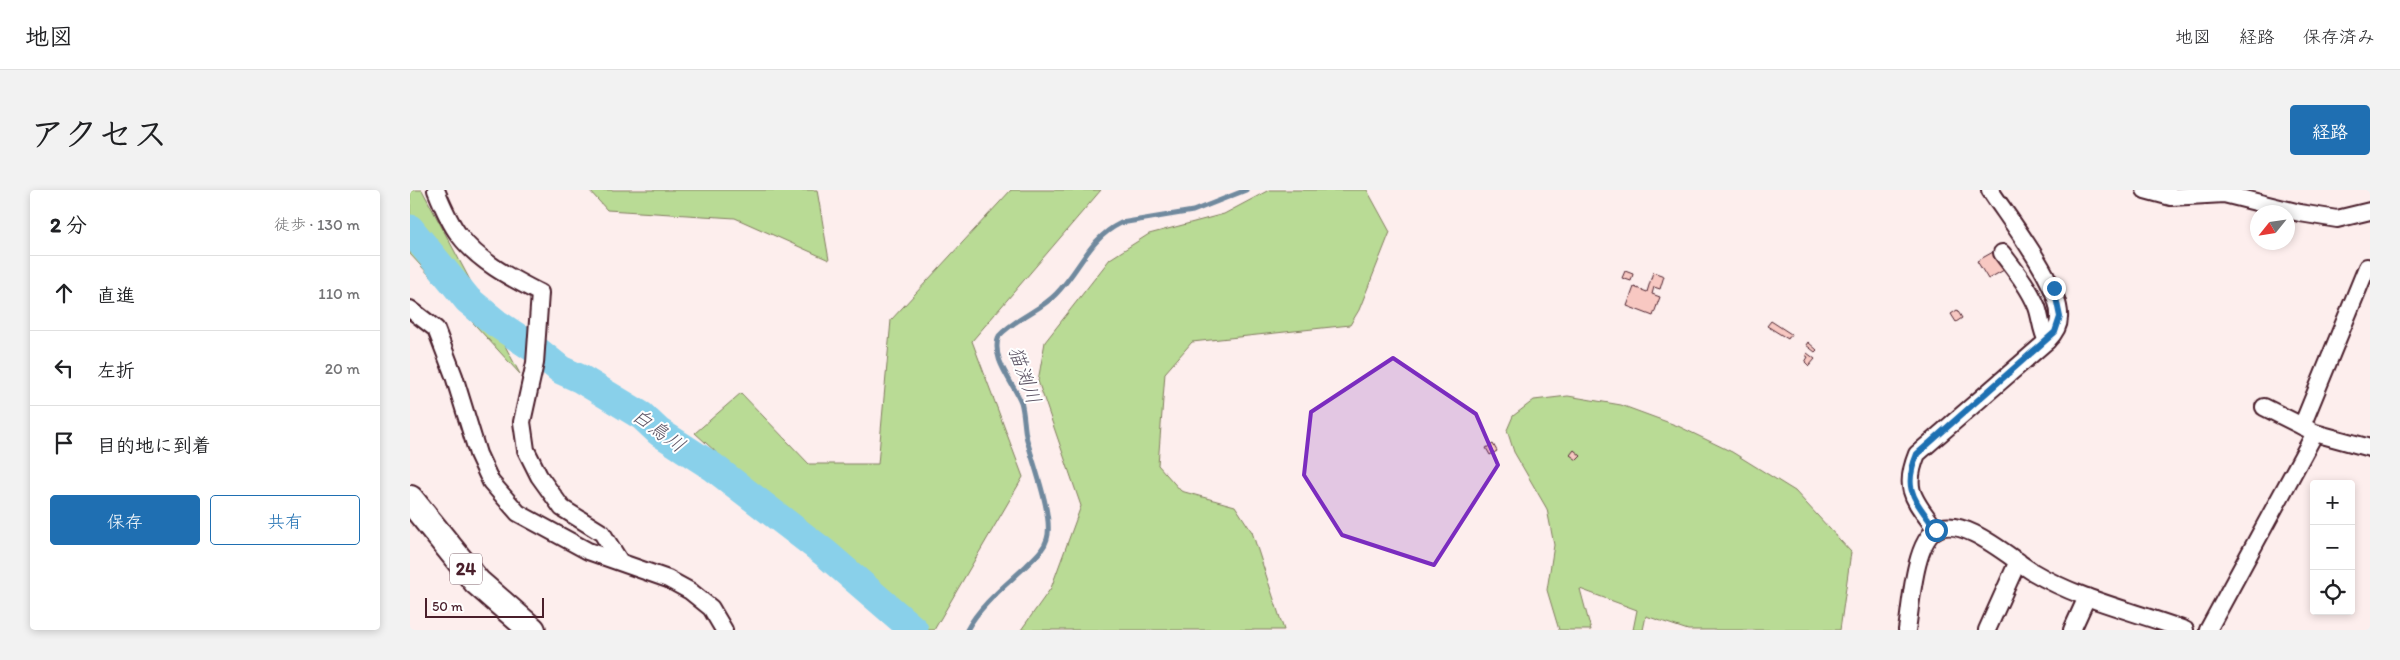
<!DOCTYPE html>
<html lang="ja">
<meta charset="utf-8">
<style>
:root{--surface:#fff;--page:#f2f2f2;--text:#202124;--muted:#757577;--line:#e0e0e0;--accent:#1f6fb2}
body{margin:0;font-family:Itim,"Klee One",sans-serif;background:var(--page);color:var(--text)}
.controls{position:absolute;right:15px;bottom:15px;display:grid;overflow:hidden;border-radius:5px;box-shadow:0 2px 8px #0003}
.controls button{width:45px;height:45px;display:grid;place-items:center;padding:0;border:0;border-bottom:1px solid var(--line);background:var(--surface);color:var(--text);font:25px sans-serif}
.compass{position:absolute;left:1840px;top:15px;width:45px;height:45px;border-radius:50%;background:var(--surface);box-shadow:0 2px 8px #0003;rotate:240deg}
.scale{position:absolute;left:15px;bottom:12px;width:119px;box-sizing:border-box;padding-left:5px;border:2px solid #4a1f2b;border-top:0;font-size:14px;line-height:18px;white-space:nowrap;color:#4a1f2b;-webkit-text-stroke:4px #fff;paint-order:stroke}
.stop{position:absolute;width:15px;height:15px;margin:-11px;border:4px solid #1f6fb2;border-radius:50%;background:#fff}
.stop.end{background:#1f6fb2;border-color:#fff;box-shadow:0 1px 5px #0008}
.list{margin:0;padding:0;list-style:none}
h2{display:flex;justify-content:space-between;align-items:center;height:65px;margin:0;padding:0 20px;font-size:21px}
h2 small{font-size:16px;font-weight:400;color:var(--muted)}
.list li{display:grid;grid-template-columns:32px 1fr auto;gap:15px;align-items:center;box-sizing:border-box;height:75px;padding:0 20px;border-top:1px solid var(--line)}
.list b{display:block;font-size:19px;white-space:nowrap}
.list em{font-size:16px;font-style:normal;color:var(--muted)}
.actions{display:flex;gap:10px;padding:15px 20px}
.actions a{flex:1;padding:11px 0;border:1px solid var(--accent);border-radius:5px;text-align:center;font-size:18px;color:var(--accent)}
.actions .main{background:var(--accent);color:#fff}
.icon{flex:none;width:28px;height:28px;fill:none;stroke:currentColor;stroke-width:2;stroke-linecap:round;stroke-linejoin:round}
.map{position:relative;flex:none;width:1960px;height:440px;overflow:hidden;border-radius:5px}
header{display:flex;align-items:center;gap:30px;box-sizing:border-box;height:70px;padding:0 25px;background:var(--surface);border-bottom:1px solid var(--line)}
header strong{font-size:24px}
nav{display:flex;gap:28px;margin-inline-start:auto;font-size:18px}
.intro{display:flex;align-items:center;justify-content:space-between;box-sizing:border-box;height:120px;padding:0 30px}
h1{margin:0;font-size:35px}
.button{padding:12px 22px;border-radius:5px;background:var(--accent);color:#fff;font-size:18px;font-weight:700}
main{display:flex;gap:30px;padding:0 30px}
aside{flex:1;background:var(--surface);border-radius:5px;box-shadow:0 2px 8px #0003}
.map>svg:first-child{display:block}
.green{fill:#b9db95;stroke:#827d60}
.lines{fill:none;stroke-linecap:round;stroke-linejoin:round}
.stream{stroke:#70899e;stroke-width:5}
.river{stroke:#89d0ea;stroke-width:29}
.building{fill:#f8c8c2;stroke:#4a1f2b}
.street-casing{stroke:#4a1f2b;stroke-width:20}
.primary-casing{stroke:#4a1f2b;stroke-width:30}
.street{stroke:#fff;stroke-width:16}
.primary{stroke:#fff;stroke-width:26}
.route{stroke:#1f6fb2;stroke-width:6}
.marked{fill:#7b2cbf;fill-opacity:0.2;stroke:#7b2cbf;stroke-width:4;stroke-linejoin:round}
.labels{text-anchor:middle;stroke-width:4;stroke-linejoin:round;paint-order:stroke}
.shield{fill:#fff;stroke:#80626b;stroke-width:1}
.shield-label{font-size:18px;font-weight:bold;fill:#4a1f2b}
.water-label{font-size:20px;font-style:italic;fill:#5d5464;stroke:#fff}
</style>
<header>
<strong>地図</strong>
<nav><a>地図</a><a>経路</a><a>保存済み</a></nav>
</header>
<div class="intro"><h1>アクセス</h1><a class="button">経路</a></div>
<main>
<aside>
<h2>2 分<small>徒歩 · 130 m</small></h2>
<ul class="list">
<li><svg class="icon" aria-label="ahead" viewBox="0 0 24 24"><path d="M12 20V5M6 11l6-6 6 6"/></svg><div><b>直進</b></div><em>110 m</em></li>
<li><svg class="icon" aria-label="left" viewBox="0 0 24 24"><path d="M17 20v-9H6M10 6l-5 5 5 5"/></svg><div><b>左折</b></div><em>20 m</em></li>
<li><svg class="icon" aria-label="arrive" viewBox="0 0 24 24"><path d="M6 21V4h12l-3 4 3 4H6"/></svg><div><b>目的地に到着</b></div></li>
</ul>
<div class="actions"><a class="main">保存</a><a>共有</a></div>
</aside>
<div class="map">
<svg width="1960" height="440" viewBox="0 0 1960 440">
<rect width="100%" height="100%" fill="#fdeeed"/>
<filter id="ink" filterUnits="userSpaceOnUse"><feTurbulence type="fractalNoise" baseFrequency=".02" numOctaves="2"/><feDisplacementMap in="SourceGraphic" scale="10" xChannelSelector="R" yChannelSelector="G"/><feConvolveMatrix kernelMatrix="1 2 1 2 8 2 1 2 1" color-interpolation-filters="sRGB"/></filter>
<g filter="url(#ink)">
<g class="green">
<path d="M0 0H12L110 184 0 64Z"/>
<path d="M179 0H407L419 70 325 28 197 20Z"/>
<path d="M601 0H691L562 151 613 287 524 440H502L285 243 331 203 399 274H468L481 130Z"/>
<path d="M859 0H957L980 42 949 120 940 135 782 152 755 183 748 275 771 301 825 316 842 342 874 440H611L641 398 671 316 628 191 635 152 700 69 739 44 814 24Z"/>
<path d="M1158 206 1211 215 1268 236 1322 262 1385 301 1441 362 1430 440H1278L1236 426 1233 440H1223L1227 420 1170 399 1181 440H1149L1137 400 1144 355 1137 319 1104 262 1097 240 1103 226 1124 210Z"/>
</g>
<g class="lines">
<path class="stream" d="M557 440C570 415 596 395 616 376 624 368 634 360 637 349 644 326 622 271 616 246 614 235 614 222 611 212 603 192 580 168 589 146 605 128 630 121 646 104 671 79 678 49 711 33L783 21 836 0"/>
<path class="river" d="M0 39 58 110 86 133 125 159 151 180 171 189 232 226 249 242 303 277 415 363 504 440"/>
</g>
<g class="building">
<path d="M1583 62 1594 80 1578 89 1567 71Z"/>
<path d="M1215 81 1223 84 1221 91 1212 88Z"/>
<path d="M1243 82 1254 86 1250 99 1244 97 1242 104 1250 107 1243 126 1217 116 1224 97 1237 102Z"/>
<path d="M1547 120 1552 128 1546 132 1541 124Z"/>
<path d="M1361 131 1381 144 1378 149 1357 136Z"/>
<path d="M1398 152 1407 160 1405 162 1396 155Z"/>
<path d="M1397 163 1405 169 1399 176 1395 172 1398 167 1395 165Z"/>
<path d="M1083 254 1087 261 1080 265 1076 258Z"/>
<path d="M1164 260 1171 266 1167 270 1160 265Z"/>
</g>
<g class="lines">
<g class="street-casing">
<g id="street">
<path d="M26 0C32 15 39 32 49 45 69 72 101 88 130 103L125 173 112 232 116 260 129 286 152 318 192 343 209 370"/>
<path d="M1735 0 1761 7 1814 4 1890 23 1927 29 1960 21"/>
<path d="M1592 63C1604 79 1619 97 1627 117 1631 128 1631 140 1637 151"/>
<path d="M0 119 26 139 44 186 68 264 81 292 108 323 178 361 258 389 280 401 301 418 314 440"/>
<path d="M1854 217 1900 240"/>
<path d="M1892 236 1957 77"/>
<path d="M1526 340C1505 310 1492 301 1507 264L1637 151C1643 145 1649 137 1649 128 1652 96 1598 28 1580 0"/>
<path d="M1497 440C1501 416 1504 353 1526 340 1552 324 1601 369 1623 382 1670 410 1724 421 1775 440"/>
<path d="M1577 440 1608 371"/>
<path d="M1662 440 1677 407"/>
<path d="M1798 440 1905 243 1960 258"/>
</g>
</g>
<g class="primary-casing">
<path id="primary" d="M0 309 67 392 122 440"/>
</g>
<use href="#street" class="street"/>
<use href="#primary" class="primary"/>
</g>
</g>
<g class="lines" filter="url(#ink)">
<path class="route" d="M1526 340C1505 309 1492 301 1507 264L1645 142 1650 127 1644 98"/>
</g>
<path class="marked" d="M983 168 1066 224 1088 275 1024 375 932 345 894 285 901 222Z"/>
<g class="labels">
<rect class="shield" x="40" y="363.5" width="32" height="31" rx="4"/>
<g class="shield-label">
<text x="56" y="385">24</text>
</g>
<g class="water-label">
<text transform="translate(615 185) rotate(70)" y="7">猫渕川</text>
<text transform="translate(249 240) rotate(36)" y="7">白鳥川</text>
</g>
</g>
</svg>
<div class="controls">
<button>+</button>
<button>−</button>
<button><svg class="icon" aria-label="locate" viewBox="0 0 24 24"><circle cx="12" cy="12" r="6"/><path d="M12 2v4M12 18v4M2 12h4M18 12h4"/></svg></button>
</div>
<svg class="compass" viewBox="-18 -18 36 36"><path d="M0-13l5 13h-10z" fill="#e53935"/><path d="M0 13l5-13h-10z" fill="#757577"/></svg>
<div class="scale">50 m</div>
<div class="stop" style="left:1526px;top:340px"></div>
<div class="stop end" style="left:1644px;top:98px"></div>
</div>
</main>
